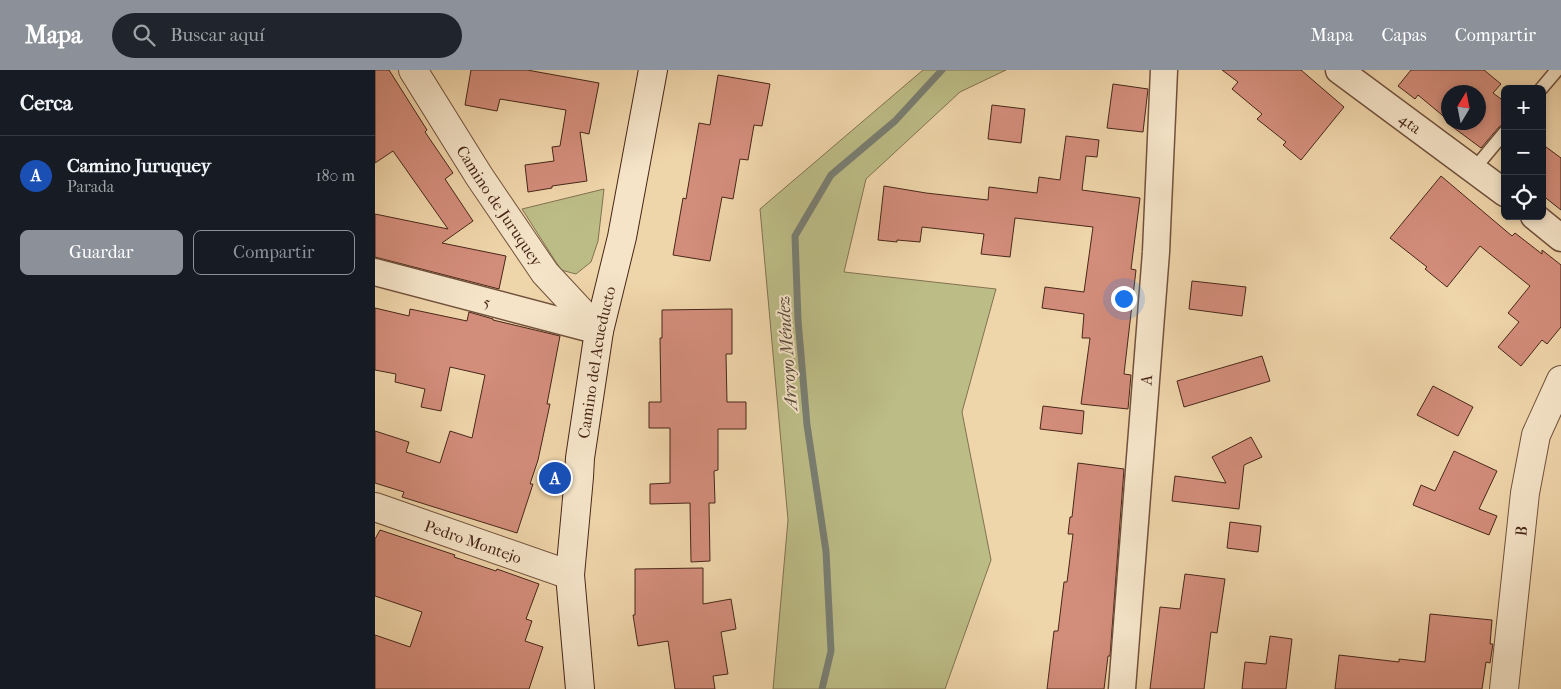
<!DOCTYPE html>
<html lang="es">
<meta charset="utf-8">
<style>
:root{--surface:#171b24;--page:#20242c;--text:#f1f3f6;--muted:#9ea1a6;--line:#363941;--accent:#8c9099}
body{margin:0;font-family:"IM FELL French Canon",serif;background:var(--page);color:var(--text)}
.controls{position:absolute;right:15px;top:15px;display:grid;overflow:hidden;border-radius:8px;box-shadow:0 2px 8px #0003}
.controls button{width:45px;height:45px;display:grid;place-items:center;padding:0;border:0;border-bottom:1px solid var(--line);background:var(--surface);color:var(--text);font:25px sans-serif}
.compass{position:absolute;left:1066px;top:15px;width:45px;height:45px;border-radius:50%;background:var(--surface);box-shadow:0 2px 8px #0003;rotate:10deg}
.you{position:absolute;left:748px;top:228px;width:18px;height:18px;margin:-12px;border:4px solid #fff;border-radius:50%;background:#1a73e8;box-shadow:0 0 0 8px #1a73e833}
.badge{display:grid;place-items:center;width:32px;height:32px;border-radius:50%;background:var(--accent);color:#fff;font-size:16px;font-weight:700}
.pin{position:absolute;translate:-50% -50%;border:2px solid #fff;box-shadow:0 1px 5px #0006}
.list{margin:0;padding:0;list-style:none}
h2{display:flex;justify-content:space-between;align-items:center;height:65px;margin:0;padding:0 20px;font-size:21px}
h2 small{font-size:16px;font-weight:400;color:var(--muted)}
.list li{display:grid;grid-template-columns:32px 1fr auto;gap:15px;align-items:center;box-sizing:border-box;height:80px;padding:0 20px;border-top:1px solid var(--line)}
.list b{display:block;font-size:19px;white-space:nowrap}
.list p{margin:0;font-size:16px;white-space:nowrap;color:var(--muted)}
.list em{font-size:16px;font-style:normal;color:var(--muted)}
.actions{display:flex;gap:10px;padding:15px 20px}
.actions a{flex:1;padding:11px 0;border:1px solid var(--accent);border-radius:8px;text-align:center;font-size:18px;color:var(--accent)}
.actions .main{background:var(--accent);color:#fff}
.icon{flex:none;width:28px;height:28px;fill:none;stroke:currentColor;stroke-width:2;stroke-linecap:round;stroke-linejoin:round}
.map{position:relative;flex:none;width:1186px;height:619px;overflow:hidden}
header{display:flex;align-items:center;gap:30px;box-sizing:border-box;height:70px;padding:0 25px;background:var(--accent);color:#fff}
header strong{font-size:24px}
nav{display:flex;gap:28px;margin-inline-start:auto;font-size:18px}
.search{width:350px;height:45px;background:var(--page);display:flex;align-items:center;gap:12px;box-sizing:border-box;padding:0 18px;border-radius:28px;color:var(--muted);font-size:19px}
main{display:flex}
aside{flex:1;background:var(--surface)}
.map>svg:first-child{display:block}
.green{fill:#bcbc86;stroke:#827250}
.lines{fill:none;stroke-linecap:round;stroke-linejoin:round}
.stream{stroke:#797e72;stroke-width:7}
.building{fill:#d38d7b;stroke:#482719;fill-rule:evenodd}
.service-casing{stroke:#72523d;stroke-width:15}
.minor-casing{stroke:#72523d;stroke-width:29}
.tertiary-casing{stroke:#72523d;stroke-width:30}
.secondary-casing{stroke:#482719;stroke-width:30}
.service{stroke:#f5e4c8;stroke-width:12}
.minor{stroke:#f5e4c8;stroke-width:26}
.tertiary{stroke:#f5e4c8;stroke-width:28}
.secondary{stroke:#f5e4c8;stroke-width:28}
.labels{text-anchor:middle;stroke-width:4;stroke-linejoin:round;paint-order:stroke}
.street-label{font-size:16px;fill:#482719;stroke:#f5e4c8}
.water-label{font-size:18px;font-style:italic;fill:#5c4b3e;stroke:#f5e4c8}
</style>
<header>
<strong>Mapa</strong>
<div class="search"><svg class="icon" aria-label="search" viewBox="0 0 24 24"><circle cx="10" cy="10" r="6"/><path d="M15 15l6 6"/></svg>Buscar aquí</div>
<nav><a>Mapa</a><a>Capas</a><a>Compartir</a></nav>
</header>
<main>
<aside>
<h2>Cerca<small></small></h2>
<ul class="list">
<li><span class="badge" style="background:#1a4fb4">A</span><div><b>Camino Juruquey</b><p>Parada</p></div><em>180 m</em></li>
</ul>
<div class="actions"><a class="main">Guardar</a><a>Compartir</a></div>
</aside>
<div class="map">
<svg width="1186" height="619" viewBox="0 0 1186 619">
<rect width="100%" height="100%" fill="#efd5aa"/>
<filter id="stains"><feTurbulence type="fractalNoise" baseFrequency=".004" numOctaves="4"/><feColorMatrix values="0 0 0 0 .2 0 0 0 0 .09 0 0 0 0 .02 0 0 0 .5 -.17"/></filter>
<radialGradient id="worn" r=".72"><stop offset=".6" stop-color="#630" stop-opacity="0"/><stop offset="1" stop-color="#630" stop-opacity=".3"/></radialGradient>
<g class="green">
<path d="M548 0H631L585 22 491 109 469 202 621 219 587 342 616 490 570 619H398L413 450 385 139Z"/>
<path d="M229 119 223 171 216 192 201 204 186 200 147 139Z"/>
</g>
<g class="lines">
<path class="stream" d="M447 619 456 581 451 481 432 355 423 250 420 166 456 105 520 51 567 0"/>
</g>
<g class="building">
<path d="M0 0H14L52 60 50 62 78 103 70 109 98 151 67 173 131 186 124 219 0 187V144L73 159 18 81 0 93Z"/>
<path d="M96 0H152L224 13 214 64 205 62 212 111 177 116V118L153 122 150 95 179 91 177 77 185 76 191 40 125 29 122 41 90 35Z"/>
<path d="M847 0H926L969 37 926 90 908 75 911 72 882 49 887 44 857 19 863 12Z"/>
<path d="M1036 0H1109L1126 14 1118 23 1130 32V53L1124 57 1106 78 1071 52 1073 50 1043 25 1040 29 1023 16ZM1074 22H1104V52H1074Z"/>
<path d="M343 5 395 14 387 56 379 55 373 90 365 89 358 129 347 127 335 191 298 185 308 128 311 129 324 53 335 55Z"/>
<path d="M738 14 773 19 768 62 732 58Z"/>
<path d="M617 35 650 39 646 73 613 69Z"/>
<path d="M691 66 724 70 722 87 711 86 707 120 765 128 756 199 761 200 749 304 756 305 753 339 706 334 715 268H707L709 244 667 238 670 217 709 222 718 157 640 148 635 187 606 184 609 164 547 157 545 172 522 170V172L503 170 509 116 551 123 613 130 614 117 662 123 664 107 685 110Z"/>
<path d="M1167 74 1186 88V140L1167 125Z"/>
<path d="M1066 106 1137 166 1140 163 1167 184V180L1186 195V257L1172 274 1167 270 1146 296 1123 277 1144 252 1133 243 1155 216 1105 176 1072 217 1050 199 1052 197 1015 168Z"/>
<path d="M817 211 871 217 867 246 814 239Z"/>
<path d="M0 238 34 246 35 239 92 251 94 242 118 249V250L185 266 172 334H175L163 390 155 414H158L142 463 27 427 29 422 0 413V361L34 372 31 382 65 393 75 361 97 368 110 305 75 297 66 341 46 337 50 319 20 312 21 304 0 300Z"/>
<path d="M357 239V284H351L352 332H371V359H343V400L339 401 340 433H334L335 491 316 492 315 433 275 434V414L295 413V358H274V332H286L285 268H287V240Z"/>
<path d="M887 286 895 311 809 337 802 311Z"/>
<path d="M1058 316 1098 337 1083 366 1042 345Z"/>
<path d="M668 336 709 341 707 364 665 359Z"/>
<path d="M876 367 887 387 869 395 864 439 797 431 800 406 851 413 837 387Z"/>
<path d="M1079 381 1122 401 1104 439 1122 446 1114 465 1038 435 1046 415 1060 421Z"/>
<path d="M703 393 749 399 735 586H733L729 619H672L679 561H683L689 512H692L698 464H693L695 447H697Z"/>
<path d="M855 452 886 456 883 482 852 478Z"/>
<path d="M5 460 80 485 79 487 121 501 122 499 164 514 151 549 157 551 150 571 168 577 154 619H0V565L35 577 47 542 0 526V469Z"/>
<path d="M328 498V534L356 529 361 559 346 562 353 604 338 606 340 619H300L293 571 263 576 258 545H260V499Z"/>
<path d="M810 504 850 509 842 563 836 562 829 619H775L785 537 805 539Z"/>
<path d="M1055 544 1117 550 1115 574H1118L1115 593 1111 592 1107 619H960L964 585 1024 592V589L1050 592Z"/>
<path d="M895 566 917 569 911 619H867L870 592 891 594Z"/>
</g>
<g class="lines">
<g class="service-casing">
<g id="service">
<path d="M1166 19 1182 0"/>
<path d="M1099 99 1130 62"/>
</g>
</g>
<g class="minor-casing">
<g id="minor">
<path id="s1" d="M964 0 1130 123"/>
<path d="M1159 146 1186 168"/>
<path id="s2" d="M0 202 224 261"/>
<path id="s3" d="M747 619 781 182 789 0"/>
</g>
</g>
<g class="tertiary-casing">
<g id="tertiary">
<path id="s4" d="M38 0 104 106 170 203 224 261"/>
<path id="s5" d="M0 437 195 505"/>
<path id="s6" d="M1129 619 1150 423 1161 365 1186 310"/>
</g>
</g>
<g class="secondary-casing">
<g id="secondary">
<path id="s7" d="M205 619 195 505 204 407 205 388 224 261 247 167 278 0"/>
</g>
</g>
<use href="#service" class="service"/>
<use href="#minor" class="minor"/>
<use href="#tertiary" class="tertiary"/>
<use href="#secondary" class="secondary"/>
</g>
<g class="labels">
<g class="street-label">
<text dy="6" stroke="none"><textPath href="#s1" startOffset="89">4ta</textPath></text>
<text dy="6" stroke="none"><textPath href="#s4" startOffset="161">Camino de Juruquey</textPath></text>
<text dy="6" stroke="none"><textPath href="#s2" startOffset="116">5</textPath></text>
<text dy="6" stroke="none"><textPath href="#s7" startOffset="329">Camino del Acueducto</textPath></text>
<text dy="6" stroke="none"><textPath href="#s3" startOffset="310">A</textPath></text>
<text dy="6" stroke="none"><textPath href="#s6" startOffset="159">B</textPath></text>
<text dy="6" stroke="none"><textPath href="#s5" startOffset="104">Pedro Montejo</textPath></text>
</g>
<g class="water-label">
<text transform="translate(412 283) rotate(-94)" y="6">Arroyo Méndez</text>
</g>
</g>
<rect width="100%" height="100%" filter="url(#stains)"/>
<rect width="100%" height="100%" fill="url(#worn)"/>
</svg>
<div class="controls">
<button>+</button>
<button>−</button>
<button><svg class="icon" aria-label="locate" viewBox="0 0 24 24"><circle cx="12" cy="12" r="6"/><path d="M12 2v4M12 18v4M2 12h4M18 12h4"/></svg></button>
</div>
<svg class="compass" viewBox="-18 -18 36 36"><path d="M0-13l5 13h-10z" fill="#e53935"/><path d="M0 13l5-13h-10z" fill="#9ea1a6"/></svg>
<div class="you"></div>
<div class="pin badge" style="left:180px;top:408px;background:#1a4fb4">A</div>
</div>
</main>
